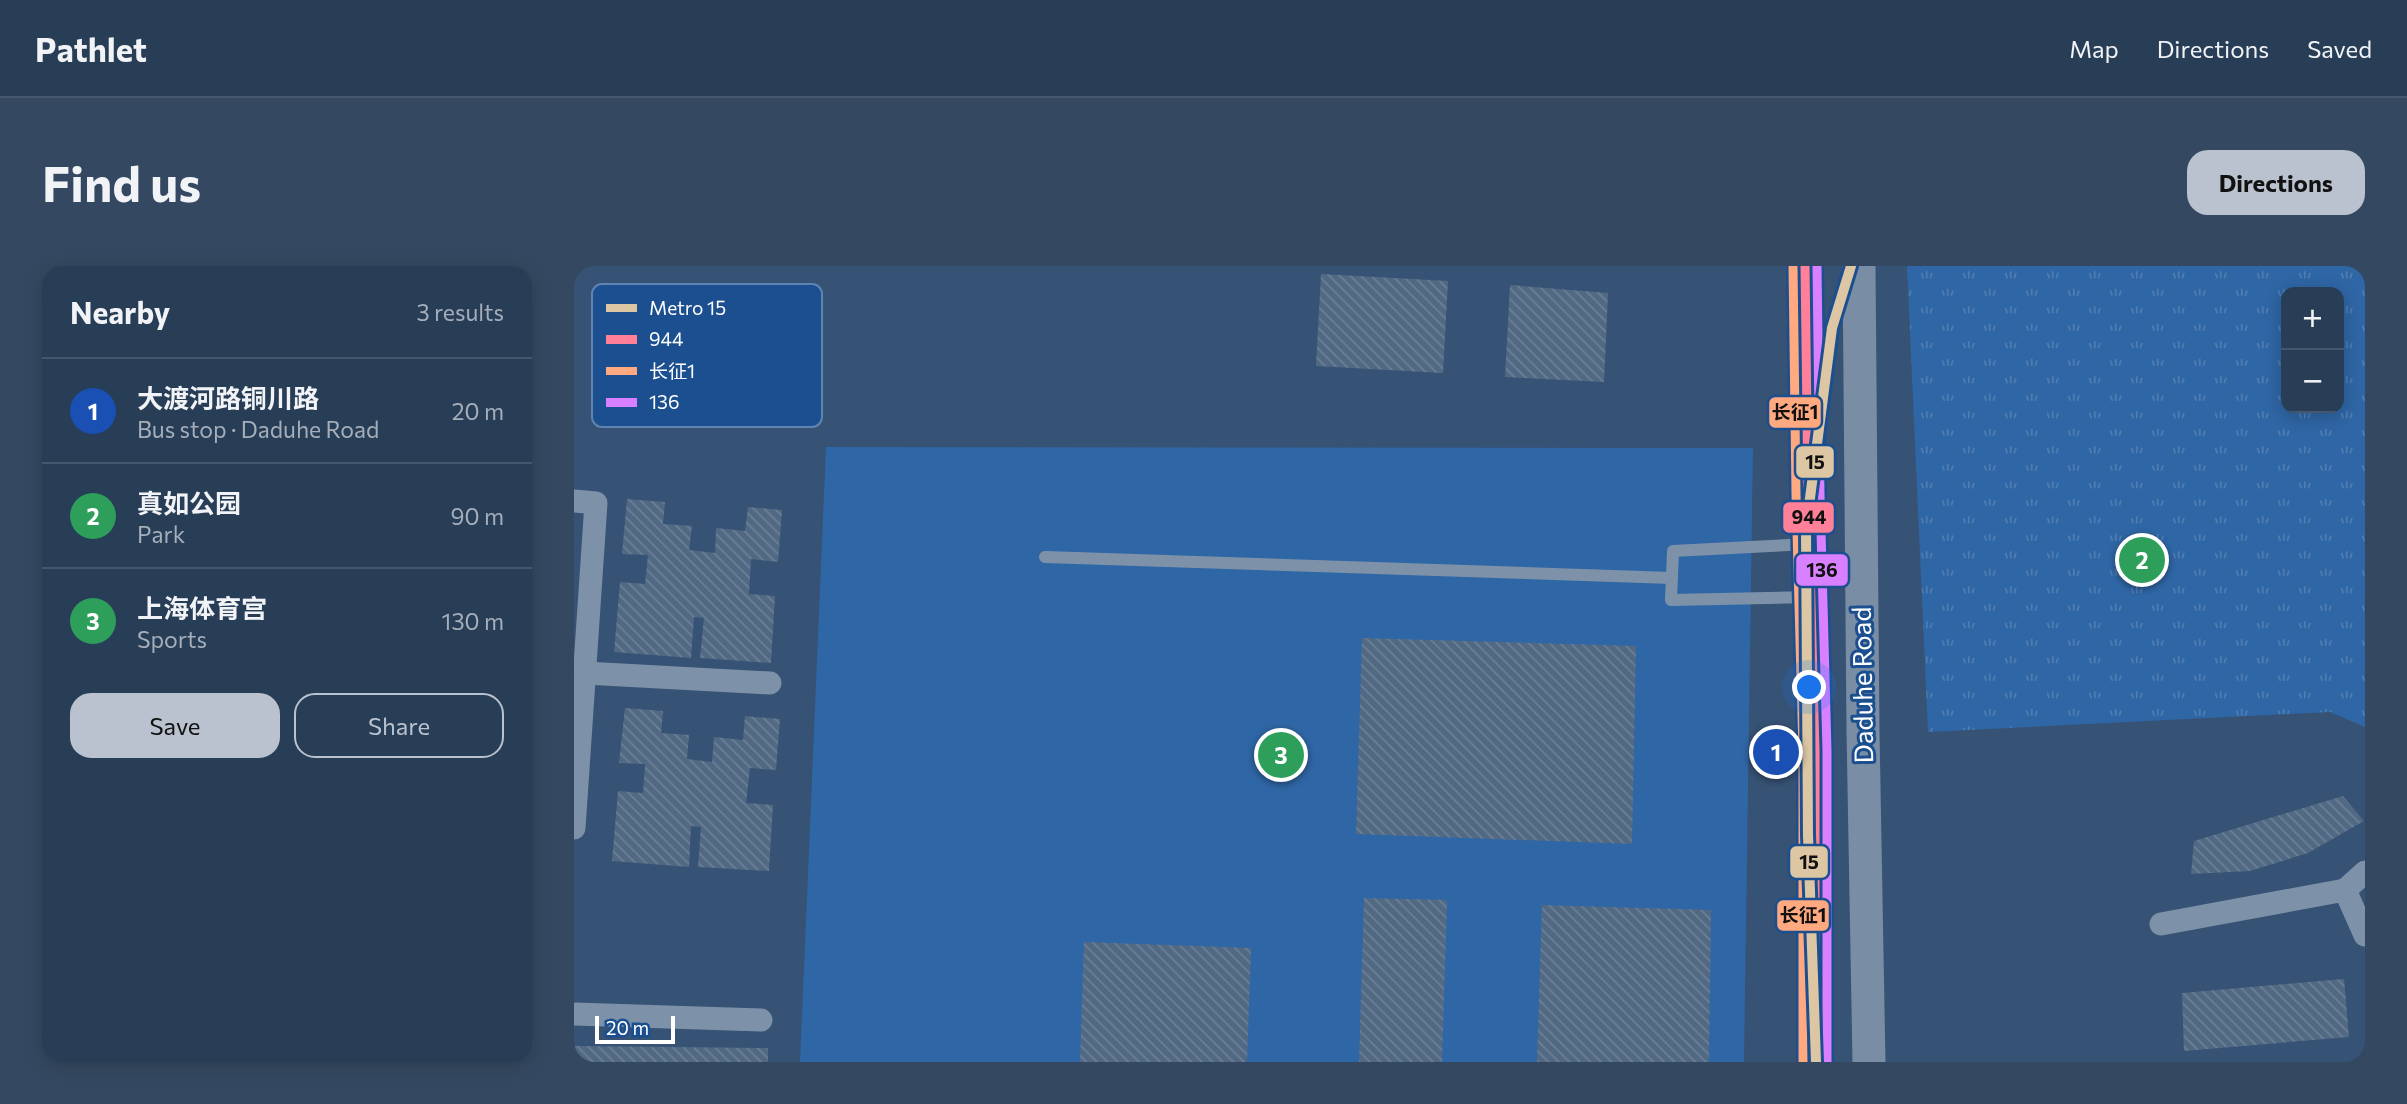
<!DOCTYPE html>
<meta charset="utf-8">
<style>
:root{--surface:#283e57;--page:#344961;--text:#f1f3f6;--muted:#a5aeba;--line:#44576d;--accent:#b9c2ce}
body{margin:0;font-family:Commissioner,"Noto Sans SC",sans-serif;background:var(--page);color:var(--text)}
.controls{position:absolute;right:21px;top:21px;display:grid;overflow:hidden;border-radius:14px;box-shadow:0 4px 18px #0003}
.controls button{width:63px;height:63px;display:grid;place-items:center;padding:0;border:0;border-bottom:2px solid var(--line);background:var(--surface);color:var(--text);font:35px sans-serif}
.scale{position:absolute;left:21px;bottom:18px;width:80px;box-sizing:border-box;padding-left:7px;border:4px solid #fff;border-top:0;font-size:19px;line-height:24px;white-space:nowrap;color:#fff;-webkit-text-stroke:5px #1b4f8f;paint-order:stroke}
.you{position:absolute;left:1236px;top:422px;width:24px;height:24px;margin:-18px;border:5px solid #fff;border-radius:50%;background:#1a73e8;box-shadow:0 0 0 10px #1a73e833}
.badge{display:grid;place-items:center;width:46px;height:46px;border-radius:50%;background:var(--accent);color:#fff;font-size:23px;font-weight:700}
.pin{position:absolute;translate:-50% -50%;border:4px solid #fff;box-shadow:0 2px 7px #0006}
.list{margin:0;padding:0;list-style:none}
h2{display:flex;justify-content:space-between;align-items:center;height:91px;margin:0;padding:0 28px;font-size:30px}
h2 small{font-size:23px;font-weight:400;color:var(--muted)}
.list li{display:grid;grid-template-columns:46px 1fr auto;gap:21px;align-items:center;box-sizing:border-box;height:105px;padding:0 28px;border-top:2px solid var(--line)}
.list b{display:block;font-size:26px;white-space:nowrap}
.list p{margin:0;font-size:23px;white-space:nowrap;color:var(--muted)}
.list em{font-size:23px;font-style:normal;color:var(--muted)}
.actions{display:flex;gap:14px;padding:21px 28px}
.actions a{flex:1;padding:16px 0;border:2px solid var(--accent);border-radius:21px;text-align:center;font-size:24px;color:var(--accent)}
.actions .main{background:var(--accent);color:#111}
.map{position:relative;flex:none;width:1791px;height:796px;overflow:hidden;border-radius:21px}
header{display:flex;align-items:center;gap:42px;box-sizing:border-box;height:98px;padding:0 35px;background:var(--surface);border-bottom:2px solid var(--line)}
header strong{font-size:33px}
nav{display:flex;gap:38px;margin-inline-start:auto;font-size:24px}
.intro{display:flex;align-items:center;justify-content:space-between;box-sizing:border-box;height:168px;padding:0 42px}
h1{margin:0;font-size:49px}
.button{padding:18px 32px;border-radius:21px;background:var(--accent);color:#111;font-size:24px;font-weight:700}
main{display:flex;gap:42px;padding:0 42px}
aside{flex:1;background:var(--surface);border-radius:21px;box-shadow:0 4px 18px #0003}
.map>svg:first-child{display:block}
.park{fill:url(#park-tufts);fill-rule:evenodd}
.pitch{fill:#2f66a5}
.building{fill:url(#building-back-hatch)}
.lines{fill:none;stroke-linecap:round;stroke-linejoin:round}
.service{stroke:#7d92a8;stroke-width:12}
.minor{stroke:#7d92a8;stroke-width:23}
.secondary{stroke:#798da4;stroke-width:33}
.bus-1-casing{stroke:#1b4f8f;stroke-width:14}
.bus-2-casing{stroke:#1b4f8f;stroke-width:14}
.bus-3-casing{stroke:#1b4f8f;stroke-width:14}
.bus-1{stroke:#ff8098;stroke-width:9}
.bus-2{stroke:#ffa980;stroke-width:9}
.bus-3{stroke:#d880ff;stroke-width:9}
.metro-1-casing{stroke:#1b4f8f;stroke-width:16}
.metro-1{stroke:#dcc6a3;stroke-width:10}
.labels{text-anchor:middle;stroke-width:6;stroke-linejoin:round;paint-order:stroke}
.street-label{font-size:26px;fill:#fff;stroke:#1b4f8f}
.key{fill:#1b4f8f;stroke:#5f84b1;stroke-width:2}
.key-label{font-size:19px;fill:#fff}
.line-badge{stroke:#1b4f8f;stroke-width:2.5}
.pale-badge-label{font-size:19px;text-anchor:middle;font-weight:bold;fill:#111}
</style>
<header>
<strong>Pathlet</strong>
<nav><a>Map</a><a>Directions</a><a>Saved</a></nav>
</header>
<div class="intro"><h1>Find us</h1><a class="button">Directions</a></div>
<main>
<aside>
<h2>Nearby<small>3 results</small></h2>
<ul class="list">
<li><span class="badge" style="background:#1a4fb4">1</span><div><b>大渡河路铜川路</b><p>Bus stop · Daduhe Road</p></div><em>20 m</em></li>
<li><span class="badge" style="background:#2e9e5b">2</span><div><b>真如公园</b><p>Park</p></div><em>90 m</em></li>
<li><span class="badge" style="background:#2e9e5b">3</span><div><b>上海体育宫</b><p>Sports</p></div><em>130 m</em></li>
</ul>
<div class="actions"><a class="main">Save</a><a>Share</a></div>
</aside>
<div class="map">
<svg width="1791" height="796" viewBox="0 0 1791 796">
<defs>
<pattern id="park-tufts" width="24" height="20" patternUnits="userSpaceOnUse" patternTransform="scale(1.75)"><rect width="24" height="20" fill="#2f66a5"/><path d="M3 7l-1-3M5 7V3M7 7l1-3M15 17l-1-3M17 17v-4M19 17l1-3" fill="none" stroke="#4e7db2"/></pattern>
<pattern id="building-back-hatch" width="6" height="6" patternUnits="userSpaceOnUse" patternTransform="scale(1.75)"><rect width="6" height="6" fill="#526984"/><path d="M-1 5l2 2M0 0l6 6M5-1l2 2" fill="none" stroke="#6c8096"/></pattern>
</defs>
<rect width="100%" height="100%" fill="#365274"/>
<path class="park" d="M1333 0H1791V461L1756 446 1354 466ZM1712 26H1765V142H1712Z"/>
<path class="pitch" d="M252 181 1179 182 1170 796H226Z"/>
<g class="building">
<path d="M747 8 874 15 869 107 742 100Z"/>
<path d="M936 19 1034 27 1030 116 931 111Z"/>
<path d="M53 233 91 236 89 258 118 260 115 284 141 287 142 262 171 265 174 241 208 244 204 296 177 293 175 328 201 330 197 397 126 392 130 352 120 351 117 392 40 386 46 316 71 318 74 289 48 288Z"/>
<path d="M788 372 1062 380 1058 578 782 568Z"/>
<path d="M51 442 89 445 87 467 115 469 113 493 138 496 140 471 169 474 171 450 206 453 202 504 176 502 172 537 199 539 195 605 124 601 127 561 117 560 115 601 38 595 44 525 69 527 71 498 45 497Z"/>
<path d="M1769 530 1790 555 1734 587 1676 605 1617 608 1620 575Z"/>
<path d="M790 632 873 634 868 796H785Z"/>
<path d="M968 639 1137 644 1135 796H963Z"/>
<path d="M510 676 677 682 673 796H506Z"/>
<path d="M1770 713 1775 771 1610 785 1608 727Z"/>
<path d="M0 780 194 782V796H0Z"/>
</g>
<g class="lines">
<g class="service">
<path d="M1235 278 1099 285 1097 334 1237 331"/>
<path d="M471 291 1098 312"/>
</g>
<g class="minor">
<path d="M0 235 22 237 0 562"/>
<path d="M11 407 196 417"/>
<path d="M1771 624 1791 606"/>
<path d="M1587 658 1771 624 1791 669"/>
<path d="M0 748 187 754"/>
</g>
<g class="secondary">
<path d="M1231 0 1234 228 1241 485V796"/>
<path d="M1285 0 1289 466 1295 796"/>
</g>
<g class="bus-1-casing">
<path id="bus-1" d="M1231 0 1234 228 1241 485V796"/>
</g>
<g class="bus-2-casing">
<path id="bus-2" d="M1219 0 1222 228 1229 485V796"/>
</g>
<g class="bus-3-casing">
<path id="bus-3" d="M1243 0 1246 228 1253 485V796"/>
</g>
<use href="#bus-1" class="bus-1"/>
<use href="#bus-2" class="bus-2"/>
<use href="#bus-3" class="bus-3"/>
<g class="metro-1-casing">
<path id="metro-1" d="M1242 796 1234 569 1232 263 1258 62 1277 0"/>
</g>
<use href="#metro-1" class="metro-1"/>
</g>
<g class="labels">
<g class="street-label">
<text transform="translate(1289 419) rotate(-91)" y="9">Daduhe Road</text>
</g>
</g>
<rect x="18" y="18" width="230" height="143" rx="10" class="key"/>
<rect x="32" y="38" width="31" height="8" fill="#dcc6a3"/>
<rect x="32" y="69" width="31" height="9" fill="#ff8098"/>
<rect x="32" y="101" width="31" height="8" fill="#ffa980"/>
<rect x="32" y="132" width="31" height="9" fill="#d880ff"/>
<g class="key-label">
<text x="75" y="49">Metro 15</text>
<text x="75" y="80">944</text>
<text x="75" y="112">长征1</text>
<text x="75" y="143">136</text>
</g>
<g class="line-badge">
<rect x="1194" y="130" width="54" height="33" rx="7" fill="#ffa980"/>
<rect x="1221" y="179" width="40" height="34" rx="7" fill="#dcc6a3"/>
<rect x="1208" y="235" width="53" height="33" rx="7" fill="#ff8098"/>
<rect x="1221" y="287" width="54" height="34" rx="7" fill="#d880ff"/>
<rect x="1215" y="579" width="40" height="34" rx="7" fill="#dcc6a3"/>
<rect x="1202" y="633" width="54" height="33" rx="7" fill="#ffa980"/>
</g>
<g class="pale-badge-label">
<text x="1221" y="153">长征1</text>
<text x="1241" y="203">15</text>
<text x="1235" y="258">944</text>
<text x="1248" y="311">136</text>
<text x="1235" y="603">15</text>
<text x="1229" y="656">长征1</text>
</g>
</svg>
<div class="controls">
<button>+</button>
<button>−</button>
</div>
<div class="scale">20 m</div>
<div class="you"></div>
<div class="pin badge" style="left:1202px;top:486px;background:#1a4fb4">1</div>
<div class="pin badge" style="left:1568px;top:294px;background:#2e9e5b">2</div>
<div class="pin badge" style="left:707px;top:489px;background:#2e9e5b">3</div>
</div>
</main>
